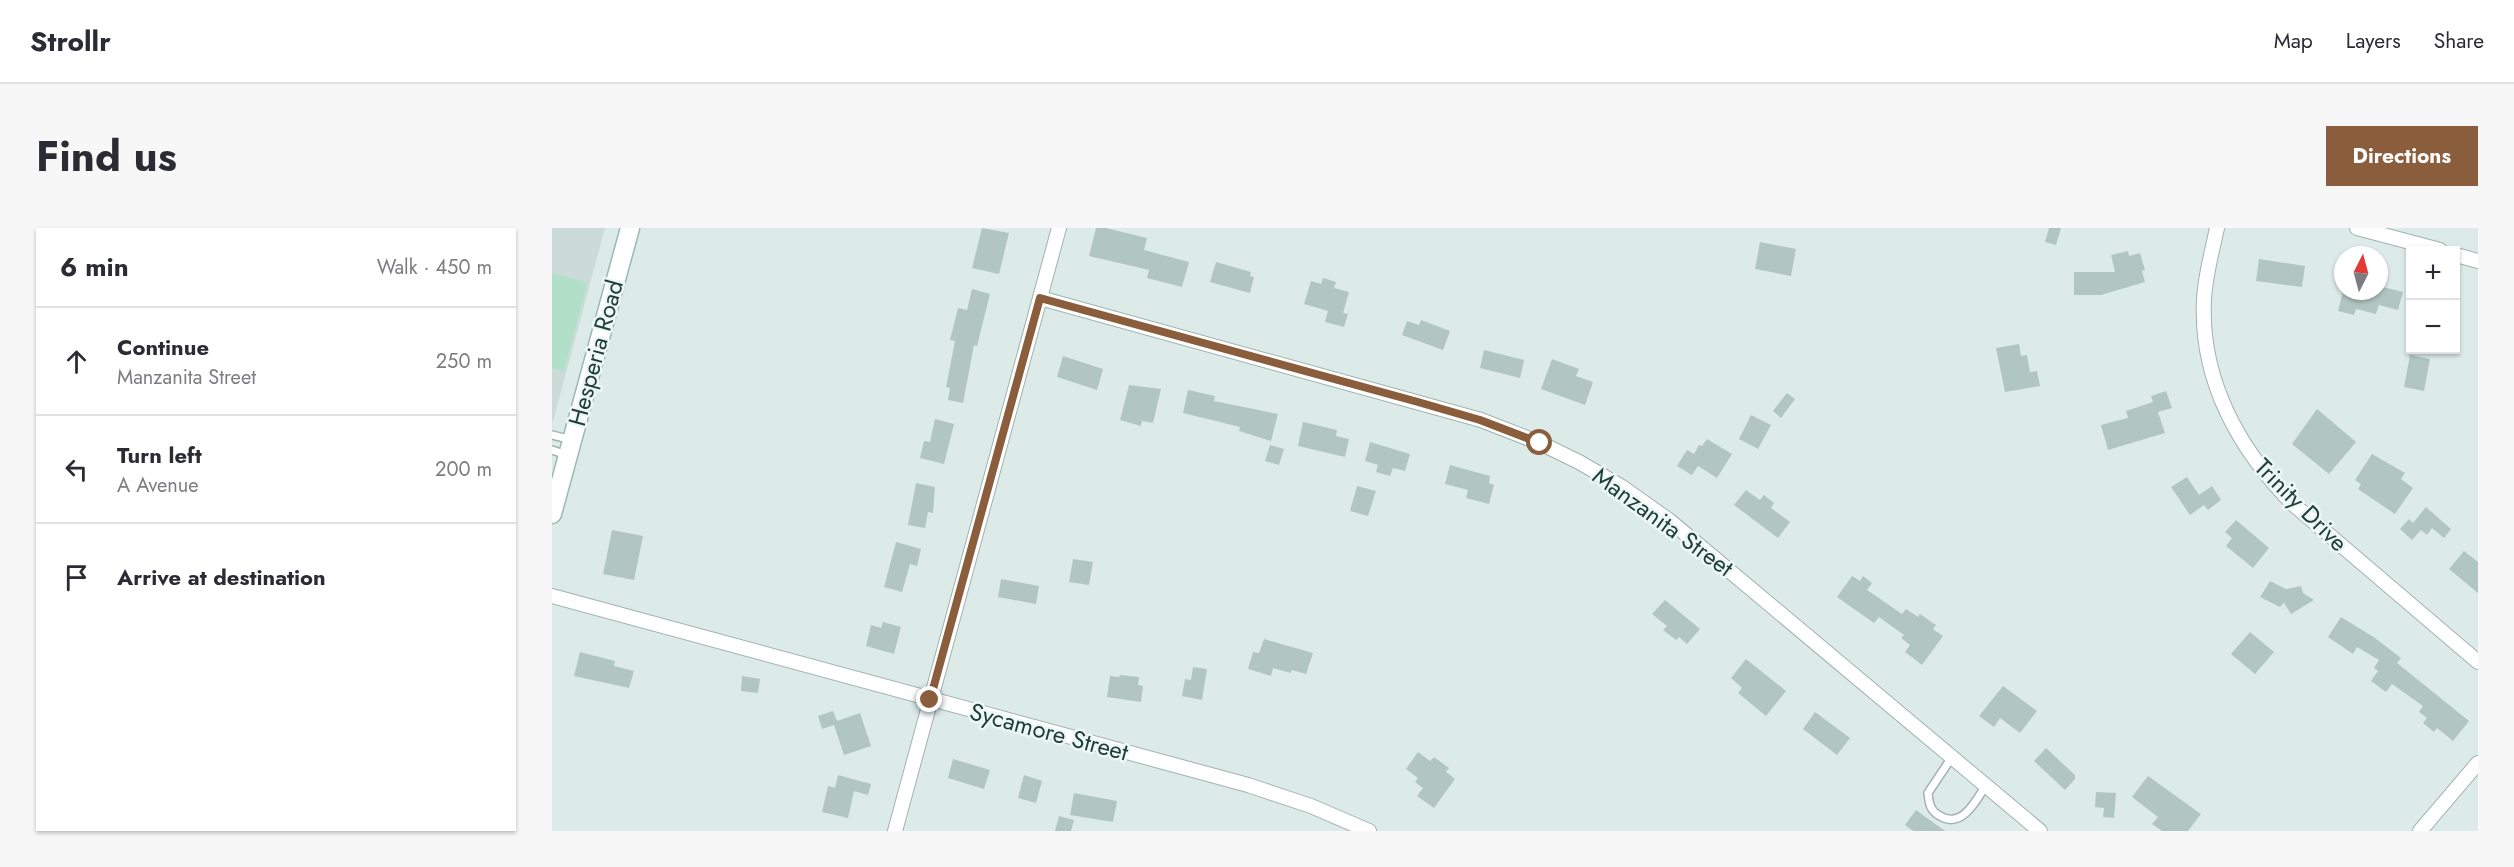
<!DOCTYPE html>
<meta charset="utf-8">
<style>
:root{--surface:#fff;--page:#f7f7f7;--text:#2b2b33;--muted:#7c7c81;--line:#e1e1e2;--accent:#8a5e3c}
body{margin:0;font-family:Jost,sans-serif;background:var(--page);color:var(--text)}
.controls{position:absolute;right:18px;top:18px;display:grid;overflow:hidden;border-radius:0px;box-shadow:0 2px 4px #0004}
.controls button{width:54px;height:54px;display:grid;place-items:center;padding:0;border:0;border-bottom:2px solid var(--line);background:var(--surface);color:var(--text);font:30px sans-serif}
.compass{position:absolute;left:1782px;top:18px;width:54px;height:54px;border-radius:50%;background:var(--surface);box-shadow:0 2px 4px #0004;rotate:6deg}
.stop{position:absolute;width:18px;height:18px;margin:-14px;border:4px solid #8a5e3c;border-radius:50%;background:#fff}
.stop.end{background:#8a5e3c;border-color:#fff;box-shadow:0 2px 6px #0008}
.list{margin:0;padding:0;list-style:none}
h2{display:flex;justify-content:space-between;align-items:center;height:78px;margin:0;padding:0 24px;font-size:26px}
h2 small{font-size:20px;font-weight:400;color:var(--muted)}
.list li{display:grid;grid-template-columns:39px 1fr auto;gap:18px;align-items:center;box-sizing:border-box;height:108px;padding:0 24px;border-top:2px solid var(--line)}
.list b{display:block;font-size:22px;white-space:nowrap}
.list p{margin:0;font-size:20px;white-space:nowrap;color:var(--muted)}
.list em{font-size:20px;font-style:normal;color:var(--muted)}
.icon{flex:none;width:33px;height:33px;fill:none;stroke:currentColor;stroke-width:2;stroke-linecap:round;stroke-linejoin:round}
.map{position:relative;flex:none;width:1926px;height:603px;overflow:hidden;border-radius:0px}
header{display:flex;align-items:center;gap:36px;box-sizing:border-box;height:84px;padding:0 30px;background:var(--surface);border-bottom:2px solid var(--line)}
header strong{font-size:28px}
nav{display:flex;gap:33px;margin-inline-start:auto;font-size:21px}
.intro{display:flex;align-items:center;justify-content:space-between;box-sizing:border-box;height:144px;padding:0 36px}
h1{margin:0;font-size:42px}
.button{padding:15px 27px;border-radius:0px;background:var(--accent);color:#fff;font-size:21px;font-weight:700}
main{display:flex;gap:36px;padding:0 36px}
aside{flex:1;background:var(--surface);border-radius:0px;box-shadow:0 2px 4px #0004}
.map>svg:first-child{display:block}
.built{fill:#cbdbd7}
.green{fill:#b2dfc8}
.building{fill:#b2c6c1}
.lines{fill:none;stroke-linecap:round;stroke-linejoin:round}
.lane-casing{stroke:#a0b3b0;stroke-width:10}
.street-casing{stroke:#a0b3b0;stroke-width:16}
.secondary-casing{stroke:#9bb8b4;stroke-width:21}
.lane{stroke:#fff;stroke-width:7}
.street{stroke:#fff;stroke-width:14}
.secondary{stroke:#fff;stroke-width:18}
.route{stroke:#8a5e3c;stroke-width:8}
.labels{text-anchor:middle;stroke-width:5;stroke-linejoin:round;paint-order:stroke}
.street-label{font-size:24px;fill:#1d3c3a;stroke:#edf7f4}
</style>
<header>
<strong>Strollr</strong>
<nav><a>Map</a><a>Layers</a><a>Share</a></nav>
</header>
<div class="intro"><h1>Find us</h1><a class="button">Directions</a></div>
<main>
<aside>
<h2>6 min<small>Walk · 450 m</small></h2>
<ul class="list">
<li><svg class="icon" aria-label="ahead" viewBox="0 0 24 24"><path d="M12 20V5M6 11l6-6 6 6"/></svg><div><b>Continue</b><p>Manzanita Street</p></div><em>250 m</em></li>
<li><svg class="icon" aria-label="left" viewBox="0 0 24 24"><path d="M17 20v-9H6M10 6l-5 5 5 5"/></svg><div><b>Turn left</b><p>A Avenue</p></div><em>200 m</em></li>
<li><svg class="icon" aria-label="arrive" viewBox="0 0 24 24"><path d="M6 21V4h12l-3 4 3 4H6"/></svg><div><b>Arrive at destination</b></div></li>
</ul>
</aside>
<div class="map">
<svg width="1926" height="603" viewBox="0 0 1926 603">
<rect width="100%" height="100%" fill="#ddebe8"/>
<path class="built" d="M0 0H53L0 197Z"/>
<path class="green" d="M0 45 35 55 12 143 0 140Z"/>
<g class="building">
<path d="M430 0 457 5 447 46 420 40Z"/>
<path d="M544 0H554L595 10 592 22 637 34 630 59 595 50 597 42 537 28Z"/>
<path d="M1497 0H1509L1504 17 1493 14Z"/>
<path d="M1208 14 1244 21 1239 48 1203 41Z"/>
<path d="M1576 23 1577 28 1588 25 1593 42 1590 43 1593 54 1549 67H1522V44H1563L1559 27Z"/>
<path d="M1707 31 1753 38 1750 59 1704 53Z"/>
<path d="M664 34 699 44 698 48 702 49 698 65 658 54Z"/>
<path d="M771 50 784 54 782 60 797 64 791 85 796 86 792 99 773 94 776 83 752 76 759 53 769 56Z"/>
<path d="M1827 58 1851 64 1846 82 1827 77 1824 86 1804 81 1802 87 1786 83 1791 63H1827Z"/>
<path d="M420 61 438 66 425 118 422 117 411 175 396 172 398 160 394 159 403 113 398 112 406 80 415 82Z"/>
<path d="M869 92 898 103 891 122 850 107 855 93 867 97Z"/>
<path d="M1467 116 1469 128 1475 127 1478 144 1485 143 1488 158 1453 164 1444 120Z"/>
<path d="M932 122 972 132 968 150 928 140Z"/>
<path d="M1858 127 1878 131 1872 163 1852 159Z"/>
<path d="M511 128 551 141 545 162 505 149Z"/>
<path d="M1000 131 1027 141 1024 148 1041 154 1033 177 989 161Z"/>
<path d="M577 157 609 161 601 195 590 193 589 198 568 192Z"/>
<path d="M636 162 663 168 662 173 726 186 719 213 687 203 688 199 631 185Z"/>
<path d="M1614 163 1620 180 1606 184 1613 205 1556 222 1549 197 1576 190 1574 183 1601 174 1599 168Z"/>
<path d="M1235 165 1243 171 1229 190 1221 183Z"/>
<path d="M1765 181 1804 214 1777 246 1740 216Z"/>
<path d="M1199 187 1219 197 1206 221 1187 211Z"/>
<path d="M383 191 402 196 392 236 368 230 372 213 378 214Z"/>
<path d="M751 194 785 202 784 208 797 211 793 229 746 218Z"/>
<path d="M1155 211 1180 226 1165 250 1146 238 1140 247 1125 238 1135 222 1142 226 1147 217 1150 218Z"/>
<path d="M818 214 858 226 853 243 841 240 838 248 824 244 826 237 813 233Z"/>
<path d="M718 217 732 221 727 237 713 233Z"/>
<path d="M1820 226 1853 245 1849 251 1861 260 1843 286 1806 261 1809 256 1803 252Z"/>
<path d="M898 237 938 248 937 255 942 257 937 276 914 270 916 262 893 256Z"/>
<path d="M1635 249 1647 267 1660 258 1669 272 1656 282 1652 277 1638 287 1619 259Z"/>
<path d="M364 255 383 259 381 285 376 284 373 300 356 297Z"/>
<path d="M805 258 824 263 816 288 798 283Z"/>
<path d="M1194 262 1208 272 1212 267 1222 275 1219 280 1238 294 1226 310 1182 277Z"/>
<path d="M1874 279 1899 301 1892 310 1880 300 1875 307 1869 302 1860 312 1848 301 1857 291 1861 295Z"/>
<path d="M1684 292 1717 320 1701 340 1674 318 1680 310 1673 304Z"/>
<path d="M60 302 91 308 82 352 51 346Z"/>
<path d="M344 314 369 321 365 338 358 336 350 364 332 359Z"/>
<path d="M1912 323 1926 334V365L1897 341Z"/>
<path d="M521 331 541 334 537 357 517 354Z"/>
<path d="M1300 348 1308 353 1311 348 1320 355 1315 362 1350 386 1354 381 1366 389 1368 386 1384 397 1381 401 1391 408 1370 437 1353 424 1358 417 1349 410 1352 407 1327 389 1322 395 1285 369Z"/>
<path d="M449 351 487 358 484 376 446 369Z"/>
<path d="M1718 353 1734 361 1749 358 1751 365 1762 372 1739 386 1732 375 1728 379 1708 369Z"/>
<path d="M1113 372 1148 401 1135 416 1127 409 1124 412 1111 402 1115 398 1100 386Z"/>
<path d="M1789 389 1823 410 1849 430 1845 435 1917 493 1901 513 1885 500 1882 504 1871 495 1875 490 1867 484 1871 478 1840 456 1834 464 1819 453 1826 443 1822 440 1827 432 1805 419 1801 426 1776 409Z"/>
<path d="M331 394 349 399 342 426 314 418 319 397 329 400Z"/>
<path d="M1698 404 1722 424 1703 446 1679 426Z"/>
<path d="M712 411 761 425 754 446 740 442 739 445 721 440 719 448 696 441 701 424 707 425Z"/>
<path d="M28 424 63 433 62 438 82 443 77 460 22 448Z"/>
<path d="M1194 431 1234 463 1214 488 1186 465 1190 460 1179 450Z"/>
<path d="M641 439 655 441 650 472 630 468 633 451 639 452Z"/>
<path d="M568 447 587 449 586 457 591 458 589 474 555 469 558 448 567 449Z"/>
<path d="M190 448 208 451 206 465 189 463Z"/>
<path d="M1451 458 1485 483 1468 505 1448 490 1442 499 1427 488Z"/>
<path d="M281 483 285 493 308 485 319 518 292 527 282 497 270 501 266 488Z"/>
<path d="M1263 484 1298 510 1285 527 1251 501Z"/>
<path d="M1494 520 1523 547V551L1513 562 1482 533Z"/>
<path d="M866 524 878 533 882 529 897 540 894 544 903 551 882 580 865 568 871 560 863 554 866 550 854 541Z"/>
<path d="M401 531 438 542 432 561 396 550Z"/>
<path d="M286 547 319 556 316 567 302 563 296 590 270 584 276 558 283 560Z"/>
<path d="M472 547 490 553 484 575 466 570Z"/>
<path d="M1596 548 1649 586 1636 603H1610L1600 596 1606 589 1580 569Z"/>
<path d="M1544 564 1564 565 1562 590 1551 589 1552 580 1543 579Z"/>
<path d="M522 565 565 573 561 594 518 587Z"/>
<path d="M1364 582 1393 603H1361L1353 597Z"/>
<path d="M507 588 522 592 519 603H503Z"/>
</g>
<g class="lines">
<g class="lane-casing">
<g id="lane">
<path d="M0 207 20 212"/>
<path d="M0 222 15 227"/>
<path d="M1400 529 1376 565C1377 575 1378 583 1388 588 1410 601 1424 573 1434 557"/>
</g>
</g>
<g class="street-casing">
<g id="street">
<path d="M1665 0C1660 24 1653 48 1652 72 1648 152 1687 222 1742 277L1926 434"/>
<path d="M1805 0 1888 22"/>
<path d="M1904 27 1926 33"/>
<path d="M488 70 929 192 988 215 1027 234 1070 259 1118 293 1488 603"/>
<path d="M0 368 696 557 759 578 817 603"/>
<path d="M343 603 507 0"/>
<path d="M1868 603 1926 535"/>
</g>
</g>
<g class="secondary-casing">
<path id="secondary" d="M0 286 78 0"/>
</g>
<use href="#lane" class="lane"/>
<use href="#street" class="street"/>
<use href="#secondary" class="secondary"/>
</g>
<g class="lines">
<path class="route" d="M378 472 488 70 866 174 928 192 988 215"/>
</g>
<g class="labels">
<g class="street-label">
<text transform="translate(44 125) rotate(-75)" y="8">Hesperia Road</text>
<text transform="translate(1749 277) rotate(45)" y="8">Trinity Drive</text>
<text transform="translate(1111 294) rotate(36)" y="8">Manzanita Street</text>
<text transform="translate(497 504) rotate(15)" y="8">Sycamore Street</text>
</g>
</g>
</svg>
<div class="controls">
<button>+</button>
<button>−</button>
</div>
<svg class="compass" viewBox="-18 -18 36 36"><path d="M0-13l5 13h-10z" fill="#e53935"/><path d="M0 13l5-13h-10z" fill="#7c7c81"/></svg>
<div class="stop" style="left:988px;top:215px"></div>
<div class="stop end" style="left:378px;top:472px"></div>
</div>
</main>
